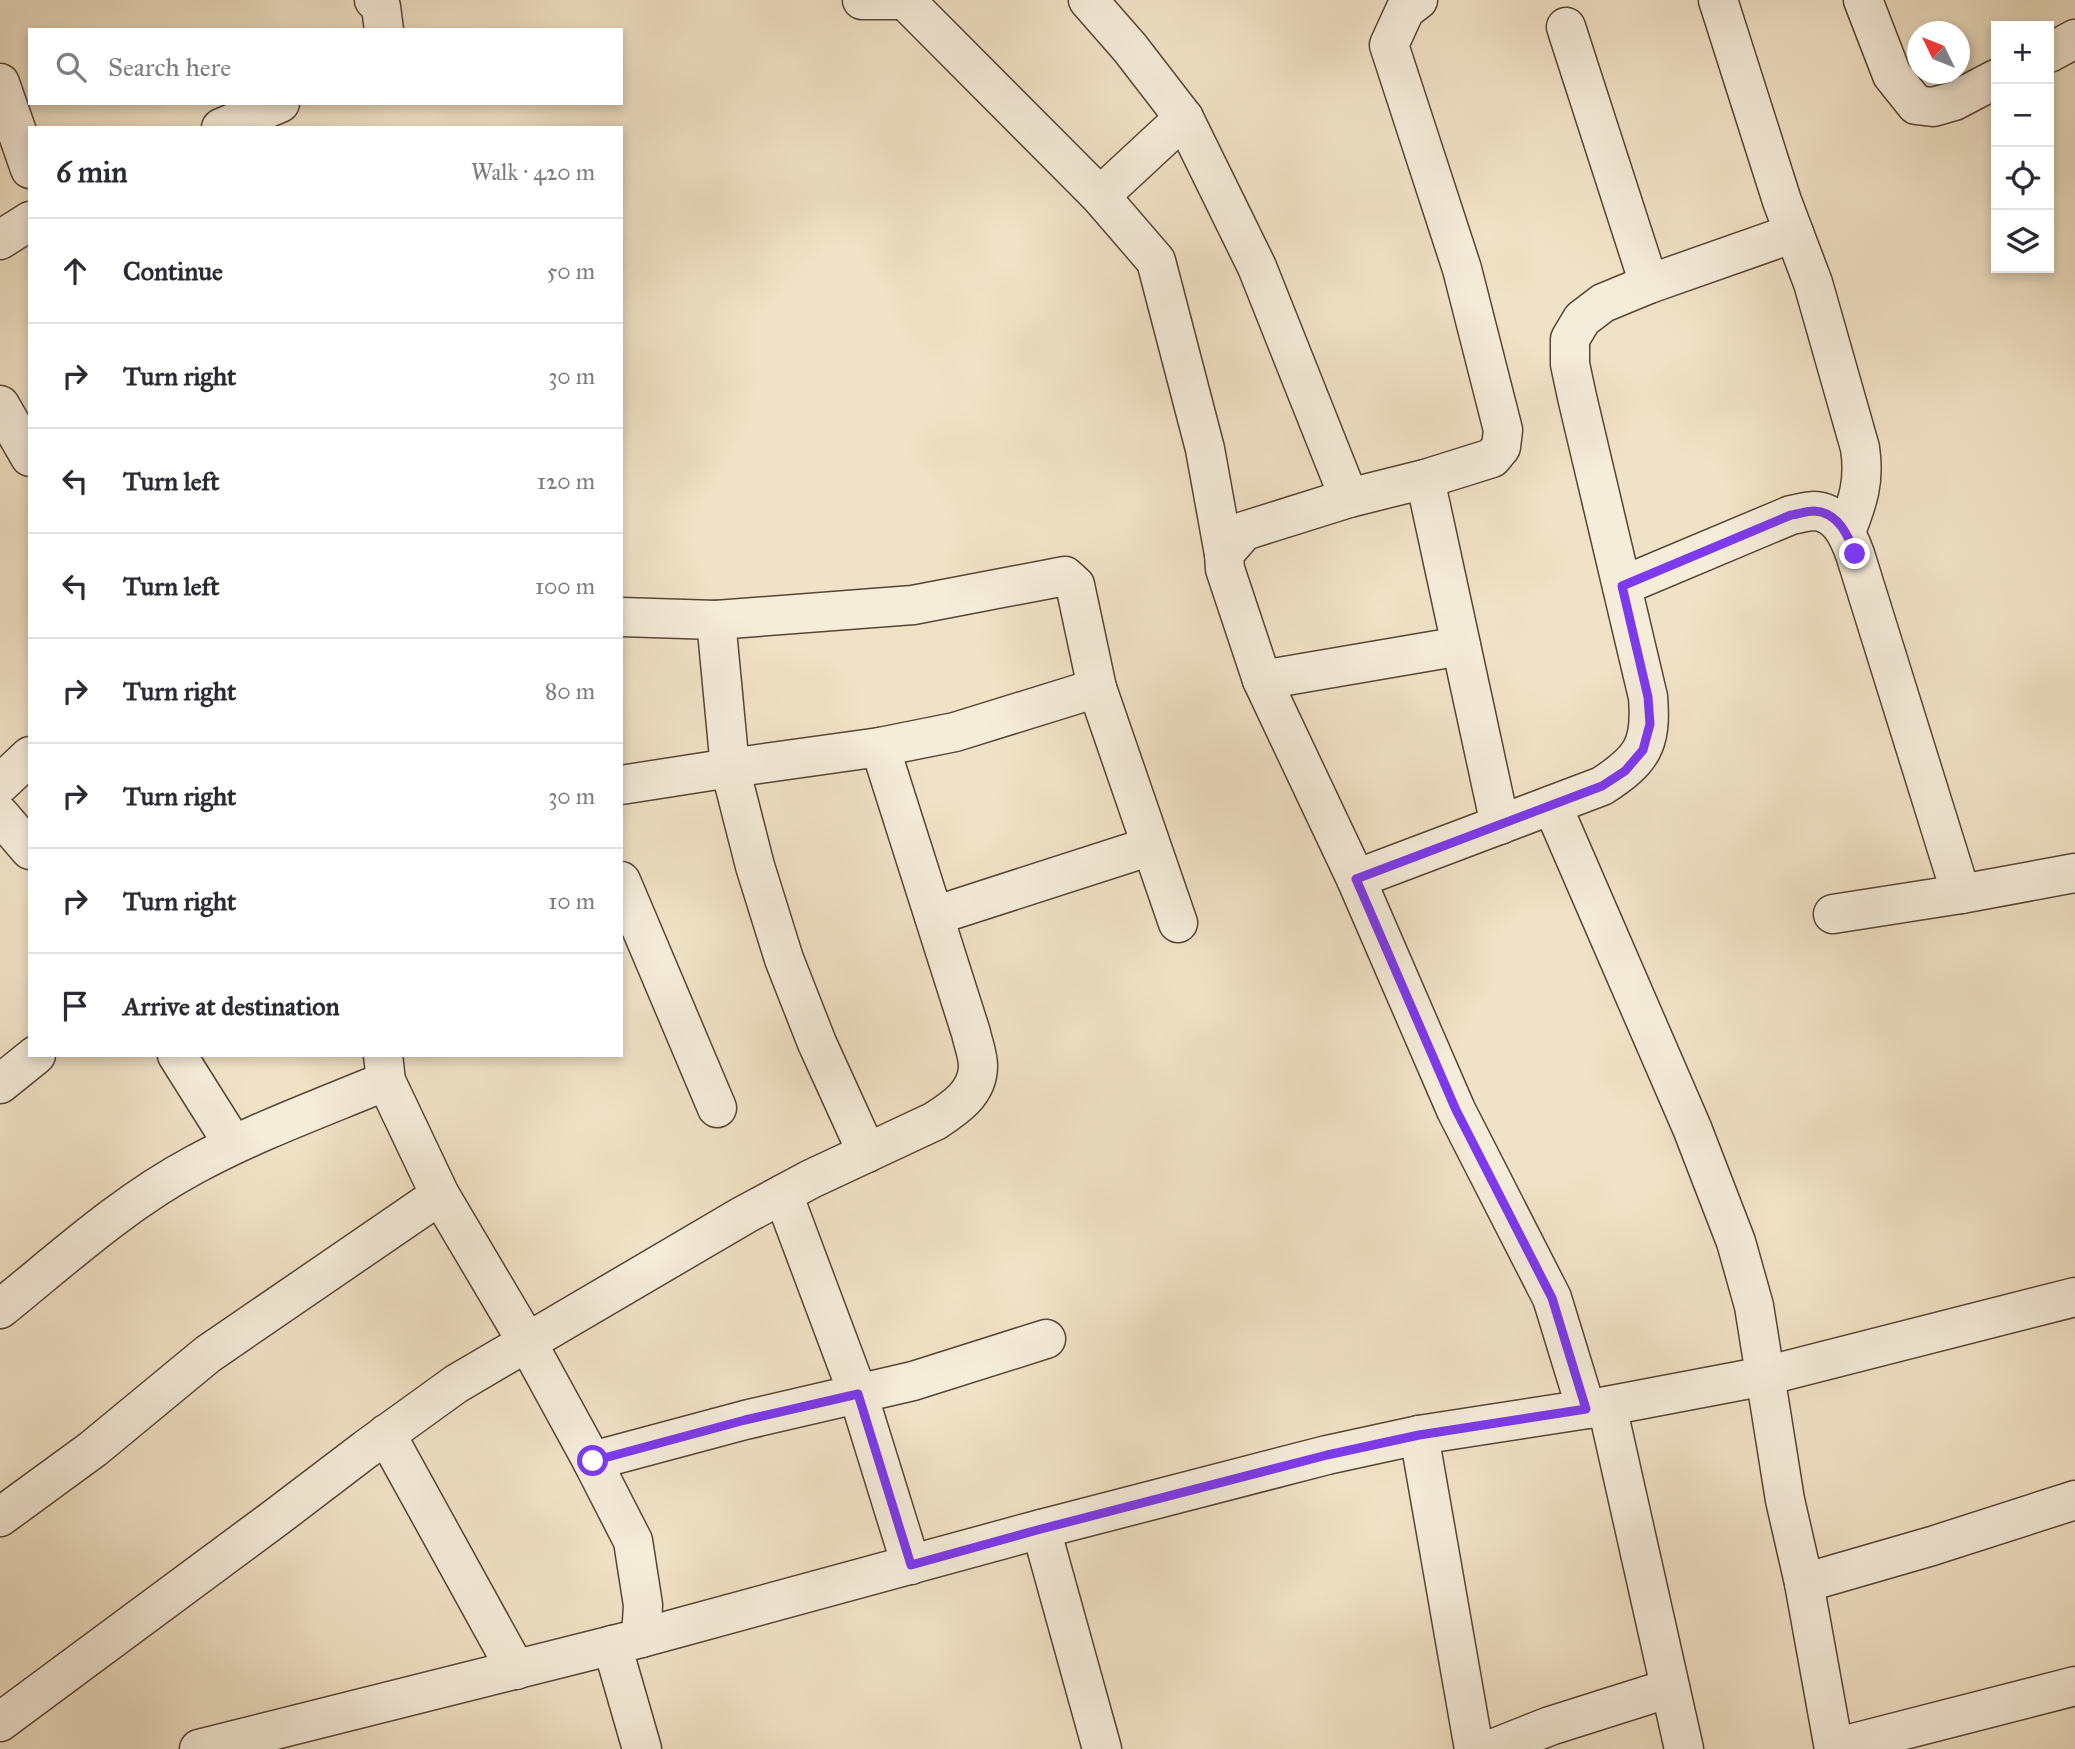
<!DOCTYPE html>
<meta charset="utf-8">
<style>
:root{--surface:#fff;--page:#f7f7f7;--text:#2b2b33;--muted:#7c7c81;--line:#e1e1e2}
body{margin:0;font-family:"IM FELL Great Primer",serif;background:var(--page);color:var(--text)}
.controls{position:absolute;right:21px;top:21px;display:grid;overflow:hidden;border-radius:0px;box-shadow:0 4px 10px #0003}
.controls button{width:63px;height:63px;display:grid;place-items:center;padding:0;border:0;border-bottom:2px solid var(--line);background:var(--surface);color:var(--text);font:35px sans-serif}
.compass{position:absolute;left:1907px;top:21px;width:63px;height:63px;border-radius:50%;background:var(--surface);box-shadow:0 4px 10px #0003;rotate:313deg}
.stop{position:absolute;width:21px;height:21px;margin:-16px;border:5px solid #7c3aed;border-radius:50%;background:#fff}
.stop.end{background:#7c3aed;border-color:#fff;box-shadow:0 2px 7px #0008}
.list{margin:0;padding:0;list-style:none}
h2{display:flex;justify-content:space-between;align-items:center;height:91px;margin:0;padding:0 28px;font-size:30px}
h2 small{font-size:23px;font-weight:400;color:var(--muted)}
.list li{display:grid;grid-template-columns:46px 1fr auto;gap:21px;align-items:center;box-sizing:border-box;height:105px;padding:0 28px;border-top:2px solid var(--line)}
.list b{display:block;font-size:26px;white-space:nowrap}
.list em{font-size:23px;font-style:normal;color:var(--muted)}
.icon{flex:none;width:38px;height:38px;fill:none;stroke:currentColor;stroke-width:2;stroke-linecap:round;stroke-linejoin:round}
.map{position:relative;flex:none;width:2075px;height:1749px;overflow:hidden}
.search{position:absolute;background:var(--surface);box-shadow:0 4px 10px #0003;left:28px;top:28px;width:595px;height:77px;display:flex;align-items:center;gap:18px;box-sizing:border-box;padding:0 24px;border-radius:0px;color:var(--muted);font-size:26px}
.panel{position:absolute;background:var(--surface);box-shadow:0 4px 10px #0003;left:28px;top:126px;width:595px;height:931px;border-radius:0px}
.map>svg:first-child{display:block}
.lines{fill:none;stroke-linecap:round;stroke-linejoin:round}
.minor-casing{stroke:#564635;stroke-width:41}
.minor{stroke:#f5ecda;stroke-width:38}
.route{stroke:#7c3aed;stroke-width:9}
</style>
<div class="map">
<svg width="2075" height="1749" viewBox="0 0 2075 1749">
<rect width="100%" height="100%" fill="#f0e2c6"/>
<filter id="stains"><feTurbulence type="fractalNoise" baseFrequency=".00286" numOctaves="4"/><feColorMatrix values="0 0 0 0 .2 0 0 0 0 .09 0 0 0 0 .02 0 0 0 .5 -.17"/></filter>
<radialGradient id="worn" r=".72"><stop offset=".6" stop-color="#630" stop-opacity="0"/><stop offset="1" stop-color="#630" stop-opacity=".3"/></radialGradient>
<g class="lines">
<g class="minor-casing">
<g id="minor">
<path d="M374 0 381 7 384 30"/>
<path d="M862 0H909"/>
<path d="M1088 0 1130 48 1184 118 1257 267 1349 498"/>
<path d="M1418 0 1405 10 1389 45 1462 269 1503 430 1501 447 1492 458 1425 479 1349 498 1244 531 1224 554 1225 569 1262 680 1356 879 1456 1110 1552 1298 1586 1409"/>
<path d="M1718 0 1782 201 1813 283 1860 448C1865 481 1858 501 1846 532"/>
<path d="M1863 0 1892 75 1916 105 1933 107 1954 101 1996 79"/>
<path d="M906 1 1100 196 1156 261 1205 449 1224 554"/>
<path d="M1566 27 1649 284"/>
<path d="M2049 53 2075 39"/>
<path d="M0 83 30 169"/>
<path d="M221 128 280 103"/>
<path d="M1100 196 1184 118"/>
<path d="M0 240 30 221"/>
<path d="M0 405 30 457"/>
<path d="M1425 479 1500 825"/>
<path d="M1622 586 1791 515C1798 514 1807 511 1814 511 1838 512 1848 535 1855 554L1961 894"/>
<path d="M621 617 716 620 913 605 1065 576 1075 585 1097 688 1178 923"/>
<path d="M716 620 730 768 755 866 784 959 817 1043 867 1153"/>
<path d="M1262 680 1461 646"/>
<path d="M0 784 30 756"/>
<path d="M621 785 730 768 880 747 955 732 1097 688"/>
<path d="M1552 805 1692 1128 1736 1242 1754 1306 1785 1500 1804 1583 1834 1749"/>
<path d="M0 815 30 850"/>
<path d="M1356 879 1602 786C1642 760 1652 745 1648 697L1577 397 1570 364V339L1582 319 1603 303 1649 284 1794 233"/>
<path d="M621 881 717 1108"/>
<path d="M1833 914 1961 894 2075 873"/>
<path d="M934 916 1151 846"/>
<path d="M177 1055 233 1144"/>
<path d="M383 1055 386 1081 440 1195 527 1342 592 1461 633 1541 643 1605 641 1638"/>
<path d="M0 1084 36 1055"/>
<path d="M783 1194 858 1394 911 1565"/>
<path d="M0 1309C62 1259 123 1203 194 1165 255 1132 321 1108 386 1081"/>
<path d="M1607 1406 1684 1749"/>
<path d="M386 1434 516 1670"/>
<path d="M1419 1435 1474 1749"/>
<path d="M592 1461 745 1420 913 1381 1046 1339"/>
<path d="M0 1517 93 1449 208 1354 440 1195"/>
<path d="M1041 1529 1102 1749"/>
<path d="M1804 1583 1932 1546 2075 1500"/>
<path d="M612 1645 642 1749"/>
<path d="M0 1722 278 1516 366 1449 456 1384 744 1215 811 1179 935 1121C955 1108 978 1093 978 1066 978 1055 973 1043 971 1033L880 747"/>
<path d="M1834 1748 2075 1686"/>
<path d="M199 1749 641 1638 1041 1529 1327 1455 1419 1435 1607 1406 1765 1376 2075 1297"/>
<path d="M1492 1749 1550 1726 1670 1688"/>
</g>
</g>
<use href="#minor" class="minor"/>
</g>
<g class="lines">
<path class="route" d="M593 1461 745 1420 858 1394 911 1565 1041 1529 1327 1455 1419 1435 1586 1409 1552 1298 1456 1110 1356 879 1602 786 1625 771 1643 750 1650 724 1648 697 1622 586 1791 515C1798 514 1807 511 1814 511 1838 512 1848 535 1855 554"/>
</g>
<rect width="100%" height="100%" filter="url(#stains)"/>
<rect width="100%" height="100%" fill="url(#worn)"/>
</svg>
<div class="controls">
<button>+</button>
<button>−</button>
<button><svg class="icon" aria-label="locate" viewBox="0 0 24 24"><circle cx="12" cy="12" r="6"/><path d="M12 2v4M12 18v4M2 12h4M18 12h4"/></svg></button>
<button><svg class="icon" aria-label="layers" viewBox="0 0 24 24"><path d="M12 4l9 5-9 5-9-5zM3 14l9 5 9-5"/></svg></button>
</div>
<svg class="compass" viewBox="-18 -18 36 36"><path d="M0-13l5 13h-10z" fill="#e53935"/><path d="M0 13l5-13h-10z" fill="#7c7c81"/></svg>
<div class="stop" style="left:593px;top:1461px"></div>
<div class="stop end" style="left:1855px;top:554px"></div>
<div class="search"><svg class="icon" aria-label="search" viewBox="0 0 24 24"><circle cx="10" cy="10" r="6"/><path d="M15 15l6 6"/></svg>Search here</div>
<section class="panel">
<h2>6 min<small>Walk · 420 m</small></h2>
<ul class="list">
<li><svg class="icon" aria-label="ahead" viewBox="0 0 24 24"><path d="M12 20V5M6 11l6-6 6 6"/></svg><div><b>Continue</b></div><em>50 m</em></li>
<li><svg class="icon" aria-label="right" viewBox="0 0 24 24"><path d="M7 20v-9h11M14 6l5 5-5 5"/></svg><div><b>Turn right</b></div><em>30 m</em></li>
<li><svg class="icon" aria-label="left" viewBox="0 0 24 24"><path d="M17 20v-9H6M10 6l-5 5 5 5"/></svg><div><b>Turn left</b></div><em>120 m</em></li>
<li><svg class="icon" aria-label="left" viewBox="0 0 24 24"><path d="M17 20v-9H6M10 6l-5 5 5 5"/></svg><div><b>Turn left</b></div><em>100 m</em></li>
<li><svg class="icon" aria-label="right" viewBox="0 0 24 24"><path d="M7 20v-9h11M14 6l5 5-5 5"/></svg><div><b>Turn right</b></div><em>80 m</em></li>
<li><svg class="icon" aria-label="right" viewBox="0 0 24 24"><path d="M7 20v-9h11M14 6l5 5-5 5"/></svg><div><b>Turn right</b></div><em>30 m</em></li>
<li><svg class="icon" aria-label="right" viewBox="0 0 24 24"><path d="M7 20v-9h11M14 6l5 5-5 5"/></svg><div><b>Turn right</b></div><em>10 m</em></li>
<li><svg class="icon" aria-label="arrive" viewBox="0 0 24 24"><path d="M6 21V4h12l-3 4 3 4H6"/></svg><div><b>Arrive at destination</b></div></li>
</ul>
</section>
</div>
